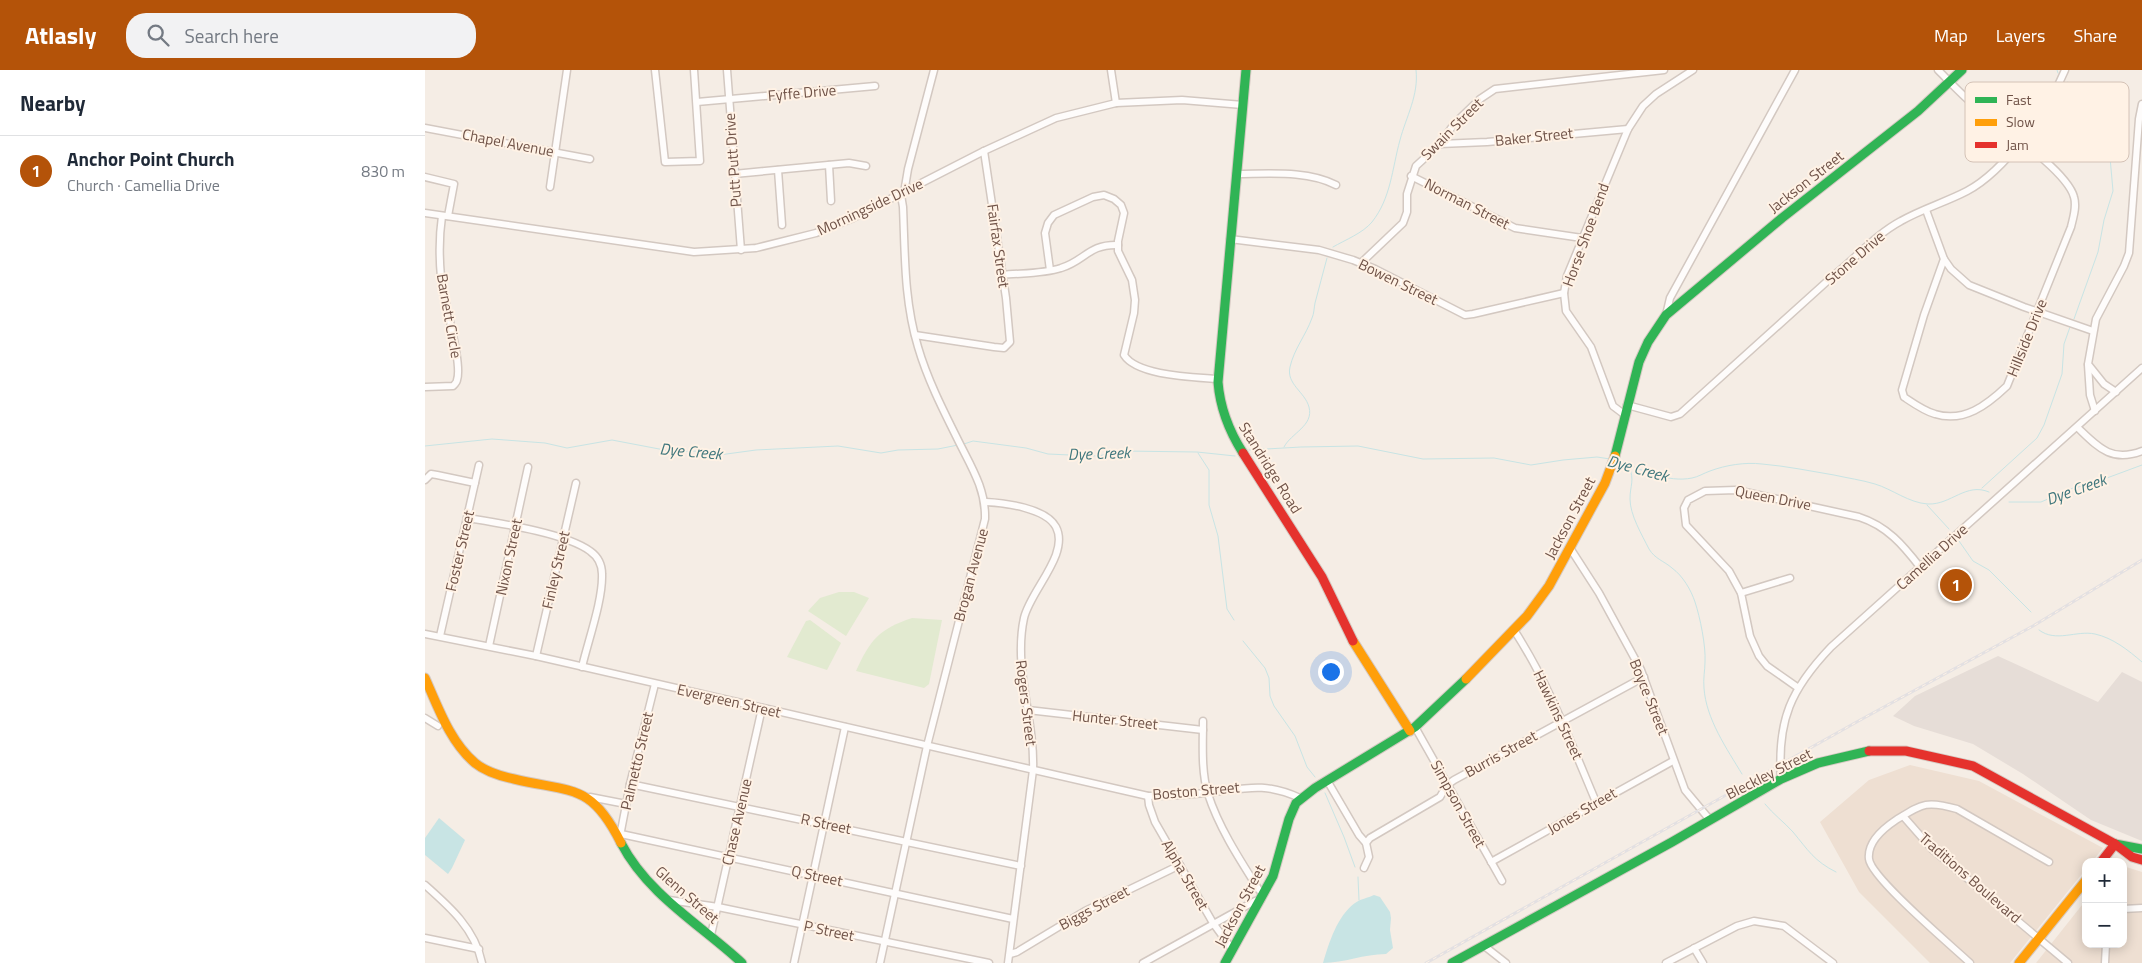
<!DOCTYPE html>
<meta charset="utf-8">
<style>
:root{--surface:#fff;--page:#f2f2f3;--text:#1f2937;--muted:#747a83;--line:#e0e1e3;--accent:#b45309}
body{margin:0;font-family:"Titillium Web",sans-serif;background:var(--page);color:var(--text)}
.controls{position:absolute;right:15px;bottom:15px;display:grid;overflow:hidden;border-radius:10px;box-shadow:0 2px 12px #0003}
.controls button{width:45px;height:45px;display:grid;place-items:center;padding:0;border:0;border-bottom:1px solid var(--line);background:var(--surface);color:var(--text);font:25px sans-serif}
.you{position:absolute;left:905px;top:601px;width:18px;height:18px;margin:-12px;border:4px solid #fff;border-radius:50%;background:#1a73e8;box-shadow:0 0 0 8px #1a73e833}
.badge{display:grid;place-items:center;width:32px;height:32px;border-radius:50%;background:var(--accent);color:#fff;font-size:16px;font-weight:700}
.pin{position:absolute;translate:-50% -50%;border:2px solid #fff;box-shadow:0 1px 5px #0006}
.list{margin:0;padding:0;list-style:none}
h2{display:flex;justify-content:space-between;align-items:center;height:65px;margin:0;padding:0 20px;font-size:21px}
h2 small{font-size:16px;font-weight:400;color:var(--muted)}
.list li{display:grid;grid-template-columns:32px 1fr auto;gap:15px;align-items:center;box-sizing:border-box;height:70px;padding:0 20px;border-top:1px solid var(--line)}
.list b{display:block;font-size:19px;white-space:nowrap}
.list p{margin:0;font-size:16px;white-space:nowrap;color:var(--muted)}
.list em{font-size:16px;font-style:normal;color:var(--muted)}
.icon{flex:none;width:28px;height:28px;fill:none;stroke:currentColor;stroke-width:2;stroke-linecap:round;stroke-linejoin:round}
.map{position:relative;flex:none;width:1717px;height:893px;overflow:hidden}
header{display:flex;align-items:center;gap:30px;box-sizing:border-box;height:70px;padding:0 25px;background:var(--accent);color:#fff}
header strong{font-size:24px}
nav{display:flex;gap:28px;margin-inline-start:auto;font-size:18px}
.search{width:350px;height:45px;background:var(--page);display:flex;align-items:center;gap:12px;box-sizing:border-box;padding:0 18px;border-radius:20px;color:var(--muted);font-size:19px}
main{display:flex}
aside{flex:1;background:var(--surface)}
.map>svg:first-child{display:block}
.residential{fill:#eedfd2}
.industrial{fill:#e6ddd7}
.green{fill:#e2ead0}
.water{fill:#c8e4e4}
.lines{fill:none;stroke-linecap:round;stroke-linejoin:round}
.stream{stroke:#c8e4e4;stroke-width:1}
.street-casing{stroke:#d3c8c1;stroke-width:9}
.fast-casing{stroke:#d5c9c2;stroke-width:11}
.slow-casing{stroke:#d5c9c2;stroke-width:11}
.jam-casing{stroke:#d5c9c2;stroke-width:11}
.street{stroke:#fefcfb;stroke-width:6}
.fast{stroke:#30b455;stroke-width:9}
.slow{stroke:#ff9f0a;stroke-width:9}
.jam{stroke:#e5322d;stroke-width:9}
.rail-casing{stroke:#e3e0e2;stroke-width:3}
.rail{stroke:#fff2e5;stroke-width:1;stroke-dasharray:4;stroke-linecap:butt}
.labels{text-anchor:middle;stroke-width:4;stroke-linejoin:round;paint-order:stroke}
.street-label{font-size:15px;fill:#705348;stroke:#fff2e5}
.water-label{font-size:16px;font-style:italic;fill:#40777d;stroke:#fff2e5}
.key{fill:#fff2e5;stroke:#d4c2b6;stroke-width:1}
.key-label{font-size:14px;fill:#705348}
</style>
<header>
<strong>Atlasly</strong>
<div class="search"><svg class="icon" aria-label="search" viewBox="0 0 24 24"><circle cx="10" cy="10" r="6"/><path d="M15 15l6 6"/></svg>Search here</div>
<nav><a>Map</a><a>Layers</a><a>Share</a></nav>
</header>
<main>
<aside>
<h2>Nearby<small></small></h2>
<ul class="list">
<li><span class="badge">1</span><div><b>Anchor Point Church</b><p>Church · Camellia Drive</p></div><em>830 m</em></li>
</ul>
</aside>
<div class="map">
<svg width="1717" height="893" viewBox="0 0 1717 893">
<rect width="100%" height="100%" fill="#f5ede5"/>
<g class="residential">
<path d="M1485 695 1554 711 1678 778 1667 792H1661V799L1585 893H1505L1434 822 1395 752 1444 710Z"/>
<path d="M1698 796 1717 802V893H1611L1661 830V874H1698Z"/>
</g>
<path class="industrial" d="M1573 586 1673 632 1697 602 1717 612V771L1666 750 1598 704 1548 674 1489 656 1468 646 1490 626Z"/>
<g class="green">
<path d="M414 522H429L444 528 421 566 383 541 395 528Z"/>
<path d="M487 548 517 550 504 614 499 618 431 601C445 570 454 559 487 548Z"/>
<path d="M385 550 416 573 402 600 362 587 381 551Z"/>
</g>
<g class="water">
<path d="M14 748 40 770 27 798 23 804 0 785V768Z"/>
<path d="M949 825 955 827 965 842 966 848 965 860 968 878 961 884C939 884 919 893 898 893 904 873 912 846 930 833 935 829 943 828 949 825Z"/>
</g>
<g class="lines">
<g class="stream">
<path d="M1632 0 1633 3"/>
<path d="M1643 12 1678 48 1683 65 1688 121 1679 150 1673 182 1649 249"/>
<path d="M908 177C920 170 938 163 947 152 966 128 967 99 975 70 981 47 994 25 991 0"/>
<path d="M539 374 548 371 601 378 623 384 645 385 673 386 698 381 772 382 810 386"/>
<path d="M0 376 67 369 120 373 142 378 187 370 250 382 269 381 294 385 331 380 413 376 456 383 473 380 513 379 533 375"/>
<path d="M859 377C866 363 889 356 884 337 880 322 861 314 865 297 869 279 881 265 887 248 889 244 889 238 890 233 894 218 898 203 902 188"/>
<path d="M824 380 876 377 933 376 998 389 1069 388 1106 395 1138 390 1172 387 1185 389"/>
<path d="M773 383 784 400V435L793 466 802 539 809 550"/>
<path d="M1194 390C1215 400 1243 413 1267 408 1273 407 1279 403 1285 401 1301 395 1320 392 1337 394 1361 396 1385 401 1409 405 1422 408 1437 410 1450 414 1467 419 1484 433 1503 434 1526 435 1541 412 1564 422"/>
<path d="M1204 396C1210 411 1205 415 1205 429 1205 445 1217 465 1224 479 1230 489 1239 491 1247 498 1258 506 1266 520 1270 532 1275 547 1281 576 1280 592 1280 600 1278 609 1279 618 1281 649 1302 679 1317 704"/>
<path d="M1557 418 1612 368 1619 355 1637 304 1639 274 1645 257"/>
<path d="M1584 432H1616L1648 418 1663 415 1717 395"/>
<path d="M1502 435 1524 459"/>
<path d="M1534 471 1548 491 1564 500 1606 542"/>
<path d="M1614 560C1631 573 1651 560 1670 564 1688 568 1703 580 1717 592"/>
<path d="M818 571 840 598 844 608 845 626 849 636 870 666 882 697 890 707"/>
<path d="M900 723 919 767 930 797"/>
<path d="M1340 734C1348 744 1359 752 1368 762 1383 780 1389 791 1411 802"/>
<path d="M933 807 934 830"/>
</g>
<g class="street-casing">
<g id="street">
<path d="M230 0 240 92 275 91 269 0"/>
<path d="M302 0 316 180"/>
<path d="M686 0 691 33"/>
<path d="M272 32 450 16"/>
<path d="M0 58 165 89"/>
<path d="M1015 74 1062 72 1203 59"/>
<path d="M404 95 406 131"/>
<path d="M353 100 357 155"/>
<path d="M309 104 424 93 441 96"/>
<path d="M811 104C843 104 882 100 911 115"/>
<path d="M986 106 1090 158 1157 168"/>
<path d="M0 107 29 114 23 146"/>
<path d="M125 117 142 0"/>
<path d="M479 123 483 99 509 0"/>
<path d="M1501 140 1519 189 1499 245 1477 320 1479 327C1488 333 1499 341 1510 344 1539 353 1562 335 1582 316L1646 157C1648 148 1652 137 1649 127 1642 100 1572 54 1549 35 1536 24 1525 12 1513 0"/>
<path d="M0 143 269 182 331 178 391 163 428 148 559 81 631 48 691 33 757 30 818 35"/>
<path d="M805 169 894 180 928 190 950 199 1040 245 1048 244 1139 223"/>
<path d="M1519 189 1526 199 1544 215 1599 237 1668 261"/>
<path d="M936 193 978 153 982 142V124L991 96 1015 74 1029 54 1055 29 1070 19 1239 0"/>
<path d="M625 200 620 163 623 153 629 145 668 127 679 125 689 129 696 135 699 143 693 171V181L707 210 710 230 709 243 699 285C712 306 769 307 792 309"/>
<path d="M577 205C596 203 618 204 636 198 660 191 663 174 693 175"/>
<path d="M1241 245 1245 228 1370 0"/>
<path d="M490 265 569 277 579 278 585 272 581 228 559 81"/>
<path d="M1663 295 1665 325 1670 341"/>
<path d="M0 317 28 316C29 315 32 312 32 310 38 293 18 229 16 207 14 186 14 167 17 146"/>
<path d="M1691 322 1679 314 1663 294 1671 249 1699 196 1704 183 1714 49 1717 34"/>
<path d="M1202 335 1246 347 1255 344 1408 206C1431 188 1450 165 1476 151 1497 139 1521 132 1542 121 1580 101 1624 39 1640 0"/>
<path d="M1200 345 1188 336 1166 277 1141 241 1139 223 1142 206 1203 59 1218 36 1231 24 1268 0"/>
<path d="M1652 357C1673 377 1686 393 1717 381"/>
<path d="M0 410 6 404 12 405 50 413"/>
<path d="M561 432C580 433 621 438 631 457 645 484 605 521 599 548 588 599 610 649 608 700L583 893"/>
<path d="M43 448C73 453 141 463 165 481 172 486 177 494 177 504 178 530 163 571 157 597"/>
<path d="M1145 478 1174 523 1216 600 1260 720 1285 750"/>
<path d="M1316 523 1365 508"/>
<path d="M1089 560C1124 614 1146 673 1171 732"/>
<path d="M0 564 111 586 723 726C743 726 762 725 781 723 820 719 837 711 875 728"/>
<path d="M15 566 54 395"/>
<path d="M64 576 103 397"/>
<path d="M111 586 151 413"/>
<path d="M1372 617 1342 596 1334 586 1325 566 1316 523 1304 501 1261 455 1259 438 1263 430 1280 421 1311 420 1434 447C1462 456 1478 475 1495 497"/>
<path d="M603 640 778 660"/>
<path d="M0 648 13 656"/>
<path d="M778 651C778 674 776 701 783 724 794 758 815 790 834 820L839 824"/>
<path d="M990 657 1077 811"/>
<path d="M1356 709C1352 650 1366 619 1406 577L1717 298"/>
<path d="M903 712 934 765 941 773 944 787 939 798"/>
<path d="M205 714 596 796"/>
<path d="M723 726 724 735 730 752 788 853 807 879"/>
<path d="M165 727 201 734"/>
<path d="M1478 746 1507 779 1643 893"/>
<path d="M196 764 588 849"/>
<path d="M195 766 205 714 230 614"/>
<path d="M941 773 945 768 1015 727 1022 715 1029 710 1219 607"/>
<path d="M1066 792 1248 691"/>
<path d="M0 815C25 837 50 859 57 893"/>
<path d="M244 830 293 837 564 893"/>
<path d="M1698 839 1717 838"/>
<path d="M286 865 337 638"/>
<path d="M0 868 54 879"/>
<path d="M1058 875 1081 893"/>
<path d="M1269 878 1278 893"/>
<path d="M585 884 592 882 660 841 755 795"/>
<path d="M369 893 420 657"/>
<path d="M455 893 502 676 560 449C561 418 545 395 532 368 517 338 502 308 493 277 479 231 480 184 478 137L476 125"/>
<path d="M718 893 830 831 836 830"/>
<path d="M1241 893 1312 856 1329 851 1359 856 1408 893"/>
<path d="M1545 893C1527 876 1446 808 1444 789 1442 772 1459 758 1471 750 1497 734 1501 730 1532 739L1624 792"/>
<path d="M1680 893 1681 874"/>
</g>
</g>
<g class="fast-casing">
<g id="fast">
<path d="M818 383C804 361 795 338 793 312L821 0"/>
<path d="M1190 386 1214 292 1223 272 1241 245 1357 148 1493 41 1537 0"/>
<path d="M196 773C223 825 276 855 317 893"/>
<path d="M1690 774 1717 779"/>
<path d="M800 893 848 806 864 749 871 733 890 718 990 657 1041 609"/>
<path d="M1027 893 1247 772 1356 709 1393 693 1444 681"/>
</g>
</g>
<g class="slow-casing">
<g id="slow">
<path d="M928 571 985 661"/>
<path d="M0 608C13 637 25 672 50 693 61 702 75 706 89 709 148 723 166 713 196 773"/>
<path d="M1041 609 1102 546 1124 516 1180 413 1190 386"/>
<path d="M1594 893 1661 810"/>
</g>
</g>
<g class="jam-casing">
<g id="jam">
<path d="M818 383 897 507 928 571"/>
<path d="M1444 681H1481L1548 696 1690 774 1707 787 1717 790"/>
<path d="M1676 792 1690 774"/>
</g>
</g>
<use href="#street" class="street"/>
<use href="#fast" class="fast"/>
<use href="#slow" class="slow"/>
<use href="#jam" class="jam"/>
<g class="rail-casing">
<path id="rail" d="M1001 893 1437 649 1608 556 1717 490"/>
</g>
<use href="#rail" class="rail"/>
</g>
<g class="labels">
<g class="street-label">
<text transform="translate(377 23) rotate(-5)" y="5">Fyffe Drive</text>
<text transform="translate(1027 59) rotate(-45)" y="5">Swain Street</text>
<text transform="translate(1109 67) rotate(-6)" y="5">Baker Street</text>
<text transform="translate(83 73) rotate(11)" y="5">Chapel Avenue</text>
<text transform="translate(308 90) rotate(-94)" y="5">Putt Putt Drive</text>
<text transform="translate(1381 112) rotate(-38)" y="5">Jackson Street</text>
<text transform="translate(1042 134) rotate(27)" y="5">Norman Street</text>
<text transform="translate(445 137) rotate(-25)" y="5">Morningside Drive</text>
<text transform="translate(1161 165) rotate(-70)" y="5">Horse Shoe Bend</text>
<text transform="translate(573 176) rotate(82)" y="5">Fairfax Street</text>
<text transform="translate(1430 188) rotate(-41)" y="5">Stone Drive</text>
<text transform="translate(973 212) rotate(26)" y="5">Bowen Street</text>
<text transform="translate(24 246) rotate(80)" y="5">Barnett Circle</text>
<text transform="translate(1602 268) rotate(-68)" y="5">Hillside Drive</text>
<text transform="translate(845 398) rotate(58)" y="5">Standridge Road</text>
<text transform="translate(1348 428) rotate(11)" y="5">Queen Drive</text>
<text transform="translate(1145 448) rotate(-62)" y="5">Jackson Street</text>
<text transform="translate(35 481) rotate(-77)" y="5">Foster Street</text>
<text transform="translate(84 487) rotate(-78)" y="5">Nixon Street</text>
<text transform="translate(1507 487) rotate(-42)" y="5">Camellia Drive</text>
<text transform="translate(131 500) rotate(-77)" y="5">Finley Street</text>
<text transform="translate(546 505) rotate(-75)" y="5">Brogan Avenue</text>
<text transform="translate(1224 627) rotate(68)" y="5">Boyce Street</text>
<text transform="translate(304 631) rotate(13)" y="5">Evergreen Street</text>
<text transform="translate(601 633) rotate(83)" y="5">Rogers Street</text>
<text transform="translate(1133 645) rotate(65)" y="5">Hawkins Street</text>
<text transform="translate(690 650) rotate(6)" y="5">Hunter Street</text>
<text transform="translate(1076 684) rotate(-29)" y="5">Burris Street</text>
<text transform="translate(212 691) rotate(-77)" y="5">Palmetto Street</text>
<text transform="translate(1344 704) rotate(-27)" y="5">Bleckley Street</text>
<text transform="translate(771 721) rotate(-5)" y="5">Boston Street</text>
<text transform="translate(1033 734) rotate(61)" y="5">Simpson Street</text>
<text transform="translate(1157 741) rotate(-30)" y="5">Jones Street</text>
<text transform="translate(312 752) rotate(-77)" y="5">Chase Avenue</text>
<text transform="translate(401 754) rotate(12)" y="5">R Street</text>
<text transform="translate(760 805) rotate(60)" y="5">Alpha Street</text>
<text transform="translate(392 806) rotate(12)" y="5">Q Street</text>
<text transform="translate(1545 808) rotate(41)" y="5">Traditions Boulevard</text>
<text transform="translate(262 825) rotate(41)" y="5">Glenn Street</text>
<text transform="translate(815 836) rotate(-62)" y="5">Jackson Street</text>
<text transform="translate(669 838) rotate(-28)" y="5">Biggs Street</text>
<text transform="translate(404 861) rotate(12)" y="5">P Street</text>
</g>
<g class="water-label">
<text transform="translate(266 381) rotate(5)" y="6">Dye Creek</text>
<text transform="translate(674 383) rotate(-2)" y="6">Dye Creek</text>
<text transform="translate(1213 398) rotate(15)" y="6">Dye Creek</text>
<text transform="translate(1651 419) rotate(-20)" y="6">Dye Creek</text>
</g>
</g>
<rect x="1540" y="12" width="164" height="80" rx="8" class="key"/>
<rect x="1550" y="27" width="22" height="6" fill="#30b455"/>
<rect x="1550" y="49" width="22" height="7" fill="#ff9f0a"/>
<rect x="1550" y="72" width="22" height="6" fill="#e5322d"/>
<g class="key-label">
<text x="1581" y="35">Fast</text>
<text x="1581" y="57">Slow</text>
<text x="1581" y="80">Jam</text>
</g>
</svg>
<div class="controls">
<button>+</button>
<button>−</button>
</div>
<div class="you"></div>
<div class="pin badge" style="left:1531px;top:515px">1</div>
</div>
</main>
